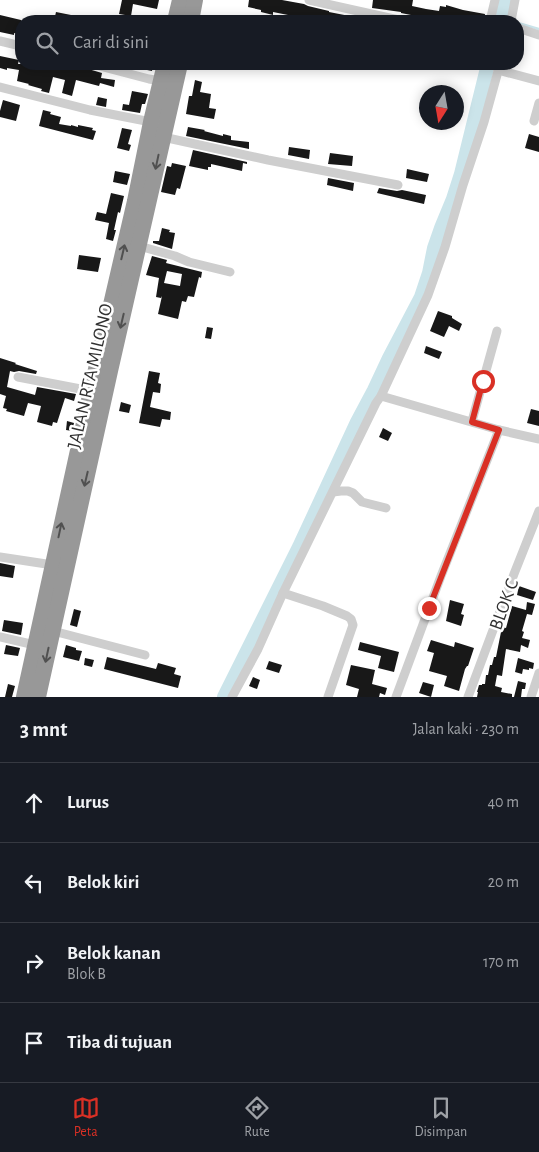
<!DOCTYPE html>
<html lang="id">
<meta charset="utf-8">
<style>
:root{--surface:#171b24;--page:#242831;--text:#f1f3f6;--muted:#9ea1a6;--line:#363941;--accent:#d93025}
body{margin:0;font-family:"Alegreya Sans",sans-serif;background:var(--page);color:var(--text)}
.compass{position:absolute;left:419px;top:85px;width:45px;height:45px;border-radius:50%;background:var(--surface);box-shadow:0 2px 12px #0003;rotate:191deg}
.stop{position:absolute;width:15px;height:15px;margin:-11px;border:4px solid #d93025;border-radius:50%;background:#fff}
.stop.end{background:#d93025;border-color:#fff;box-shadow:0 1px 5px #0008}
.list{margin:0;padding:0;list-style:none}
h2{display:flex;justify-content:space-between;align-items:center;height:65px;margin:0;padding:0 20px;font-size:21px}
h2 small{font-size:16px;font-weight:400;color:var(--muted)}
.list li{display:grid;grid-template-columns:32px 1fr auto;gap:15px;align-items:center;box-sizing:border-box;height:80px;padding:0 20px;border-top:1px solid var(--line)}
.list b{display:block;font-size:19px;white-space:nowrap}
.list p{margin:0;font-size:16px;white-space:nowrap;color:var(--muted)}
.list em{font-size:16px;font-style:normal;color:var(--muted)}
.icon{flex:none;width:28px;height:28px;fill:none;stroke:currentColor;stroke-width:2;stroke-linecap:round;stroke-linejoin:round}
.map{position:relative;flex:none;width:539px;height:697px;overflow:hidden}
.search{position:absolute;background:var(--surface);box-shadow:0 2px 12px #0003;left:15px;right:15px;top:15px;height:55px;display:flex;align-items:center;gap:12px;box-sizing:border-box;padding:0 18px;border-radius:20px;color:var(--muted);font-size:19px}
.sheet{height:385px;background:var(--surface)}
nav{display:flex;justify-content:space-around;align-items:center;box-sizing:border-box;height:70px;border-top:1px solid var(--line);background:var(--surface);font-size:14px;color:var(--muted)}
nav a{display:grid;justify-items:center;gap:2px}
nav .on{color:var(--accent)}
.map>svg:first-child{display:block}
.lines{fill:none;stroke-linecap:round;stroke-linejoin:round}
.stream{stroke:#cbe4ea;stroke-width:2.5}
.river{stroke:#cbe4ea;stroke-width:14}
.building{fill:#181818;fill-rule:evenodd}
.street{stroke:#cecece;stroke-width:9}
.highway{stroke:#989898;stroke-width:16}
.oneway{stroke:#505050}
.route{stroke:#d93025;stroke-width:6}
.labels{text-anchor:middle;stroke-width:5;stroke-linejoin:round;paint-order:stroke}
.street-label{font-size:19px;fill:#313131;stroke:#fff}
</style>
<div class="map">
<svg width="539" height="697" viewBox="0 0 539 697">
<rect width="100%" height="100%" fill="#fff"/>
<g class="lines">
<g class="stream">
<path d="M500 17 510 20"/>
<path d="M518 23 539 29"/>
</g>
<g class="river">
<path d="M499 21 505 0"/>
<path d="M224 697 299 547 357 422 374 390 389 358 421 297 429 273 434 248 441 228 453 199 461 174 488 64"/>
</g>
</g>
<g class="building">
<path d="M122 0H159L157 9 133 4 131 16 119 14Z"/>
<path d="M249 0H282L304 4 308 6 329 11V12L375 21H300V19L287 17 288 15 273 12V15L261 12V10L248 7Z"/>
<path d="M373 0H413L412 6 426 9 439 11 440 6 446 7V5L463 10 485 14 484 21H436V20L401 13V12L372 8Z"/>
<path d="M56 12 86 18V21H54Z"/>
<path d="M0 15 21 20V35L14 33V35L0 32Z"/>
<path d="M0 56 19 60 18 64H68L78 66 102 73 101 78 115 80 114 87 100 83 99 86 76 80 72 96 62 93 65 80 53 77 49 93 41 91 42 89 28 85 29 84 17 81 19 70 7 68V70L0 68Z"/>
<path d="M143 64H153L152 71 142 69Z"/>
<path d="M195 80 202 82 200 92 211 94 209 108 216 109 214 119 186 114 189 96H192Z"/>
<path d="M132 91 148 94 145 104H142L140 113 122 110 123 104 129 105Z"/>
<path d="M98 97 107 99 106 107 96 105Z"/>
<path d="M3 100 20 105 16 121 0 117V111Z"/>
<path d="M43 110 51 112 50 114 61 117 59 124 71 126V125L78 127V125L93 128 92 130 96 131 93 140 39 126Z"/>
<path d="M188 127 205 130 204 131 223 136V134L231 136V140L249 142V149L186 136Z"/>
<path d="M122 128 132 130 128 144 131 145 129 151 117 148Z"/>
<path d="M529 134 539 137V152L525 148Z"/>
<path d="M289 147 310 150 309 159 288 155Z"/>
<path d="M193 150 247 162V164L243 163 242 171 211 164V167H208V170L189 166Z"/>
<path d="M330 153 353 156 352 166 328 164Z"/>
<path d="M172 163 186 166 180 189 177 188 175 195 161 192 167 166 171 167Z"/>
<path d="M407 169 429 174 427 182 406 178Z"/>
<path d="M115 171 130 174 127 185 113 182Z"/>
<path d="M328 178 354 183 353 191 327 185Z"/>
<path d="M379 188 397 191 402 190 426 195 424 204 377 193Z"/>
<path d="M111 193 124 196 120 213 118 212 114 230H116L113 241 106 239 109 223 95 220 97 212 106 214Z"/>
<path d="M162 228 170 230 169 232 175 233 172 249 153 243V241H159Z"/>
<path d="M79 255 101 258 98 272 77 269Z"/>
<path d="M152 256 167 260 166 263 202 272 201 278 199 277 194 297 188 296 186 302 182 301 178 319 158 314 162 296 161 298 156 297 159 278 146 275ZM167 271 182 274 180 286 164 283Z"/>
<path d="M438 311 452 316V318L462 324 459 331 449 326 444 337 430 331Z"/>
<path d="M207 327 213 328 211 339 205 338Z"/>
<path d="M426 346 442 352 439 359 424 353Z"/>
<path d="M0 358 16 363 15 364 37 371 36 374 19 371 14 372 10 371 7 387 35 395 37 387 76 394 74 401 65 398 57 423 53 422 52 426 37 422 41 406 28 403 24 416 6 411 7 409 3 408 6 396 0 394Z"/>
<path d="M149 371 160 373 158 383 161 384 160 393 153 392 150 407 171 412 170 420 162 419 160 427 139 423Z"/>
<path d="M121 402 131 405 129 413 119 411Z"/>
<path d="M531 409 539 411V426L527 423Z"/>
<path d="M67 421 74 423 72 431 66 430Z"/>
<path d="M383 428 392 433 388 441 379 437Z"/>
<path d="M0 563 15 566 13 578 0 576Z"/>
<path d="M519 586 536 592 533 600 517 595Z"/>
<path d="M450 600 464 604 461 614 464 615 461 626 446 621Z"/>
<path d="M527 602 535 604 532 615 527 614 522 631 524 632 522 638 530 640 528 648 521 645 520 652 506 649 502 676 497 675 495 686 502 688 501 692 512 694V697H477L478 692H477L479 685H482V684H485L486 675H488L490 665H492L494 657H496L502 627 506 628 512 606 526 610Z"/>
<path d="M74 609 81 611 77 627 70 625Z"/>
<path d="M4 620 23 623 21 635 2 631Z"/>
<path d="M431 640 454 647 455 642 474 648 468 666H467L465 669 459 691 444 686 447 676 429 671 434 653 427 651Z"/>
<path d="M360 642 399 652 394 672 378 668 381 656 358 650Z"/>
<path d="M6 645 20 648 18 656 4 654Z"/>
<path d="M66 645 76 648V650L82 651 79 661 63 657Z"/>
<path d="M107 657 156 669 158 663 176 668 174 674 181 676 178 688 104 669Z"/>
<path d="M85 658 94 660 92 667 84 665Z"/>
<path d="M518 658 534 663 533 669 529 668V670L523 669 522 674 515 672Z"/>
<path d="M269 661 282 665 279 673 266 669Z"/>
<path d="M351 665 375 670 372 684 387 688 385 695 380 693 379 697H357L359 689 346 685Z"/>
<path d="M253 677 260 680 257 689 249 686Z"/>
<path d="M518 681 526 683 525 689H522L521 697H514Z"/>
<path d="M423 682 434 685 431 697 419 693Z"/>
<path d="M8 684 15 686 12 697H5Z"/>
</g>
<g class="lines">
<g class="street">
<path d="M309 0 403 21"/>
<path d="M490 21 495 0"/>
<path d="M511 21 515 0"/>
<path d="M518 28 539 35"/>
<path d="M0 41 21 46"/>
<path d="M92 64 149 79 161 81"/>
<path d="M498 70 539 81"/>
<path d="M0 87 90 110 151 122"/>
<path d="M534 121 539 103"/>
<path d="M163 137 268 160 398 185"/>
<path d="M139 246 175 256 189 262 230 272"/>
<path d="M18 377 91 391"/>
<path d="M381 396 499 430 539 439"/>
<path d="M472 421 497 331"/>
<path d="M333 492 341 491H348L353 493 362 502 386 508"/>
<path d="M0 557 53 565"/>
<path d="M283 593 323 606 347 616 351 619 353 625 328 697"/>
<path d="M53 631 145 655"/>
<path d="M0 637 35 645"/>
<path d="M232 697 258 649 283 593 376 403 381 396 428 295 445 247 463 185 484 122 500 64"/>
<path d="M396 697 441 576 499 430"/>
<path d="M468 697 514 574 539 511"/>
<path d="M531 697 539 673"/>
</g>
<g class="highway">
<path d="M175 21 180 0"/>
<path d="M191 21 195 0"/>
<path d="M24 697 91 391 135 201 151 122 165 64"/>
<path d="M38 697 110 371 180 64"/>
</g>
</g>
<defs><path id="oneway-shaft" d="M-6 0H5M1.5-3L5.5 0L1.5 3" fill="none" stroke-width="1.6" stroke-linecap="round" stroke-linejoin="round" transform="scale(1.25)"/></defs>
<g class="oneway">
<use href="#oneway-shaft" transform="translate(157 162) rotate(102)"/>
<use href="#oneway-shaft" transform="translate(123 252) rotate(-77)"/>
<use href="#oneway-shaft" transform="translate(122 321) rotate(103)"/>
<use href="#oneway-shaft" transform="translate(86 479) rotate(103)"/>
<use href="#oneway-shaft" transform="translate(60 530) rotate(-78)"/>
<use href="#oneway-shaft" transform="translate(47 655) rotate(102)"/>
</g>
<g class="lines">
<path class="route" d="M429 608 499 430 472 422 483 381"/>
</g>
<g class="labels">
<g class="street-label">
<text transform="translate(89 376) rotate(-77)" y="7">JALAN RTA MILONO</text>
<text transform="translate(503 604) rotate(-70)" y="7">BLOK C</text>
</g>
</g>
</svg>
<svg class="compass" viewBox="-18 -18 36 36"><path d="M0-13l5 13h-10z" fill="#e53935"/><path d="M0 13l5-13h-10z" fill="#9ea1a6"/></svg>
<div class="stop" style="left:483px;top:381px"></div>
<div class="stop end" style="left:429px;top:608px"></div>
<div class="search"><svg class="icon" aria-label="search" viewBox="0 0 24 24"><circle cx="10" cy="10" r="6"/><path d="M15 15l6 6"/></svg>Cari di sini</div>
</div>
<section class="sheet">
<h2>3 mnt<small>Jalan kaki · 230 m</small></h2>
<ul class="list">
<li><svg class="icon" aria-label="ahead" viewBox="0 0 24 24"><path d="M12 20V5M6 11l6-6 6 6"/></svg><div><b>Lurus</b></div><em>40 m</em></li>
<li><svg class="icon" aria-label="left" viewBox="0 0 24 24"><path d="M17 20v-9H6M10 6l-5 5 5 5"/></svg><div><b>Belok kiri</b></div><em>20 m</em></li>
<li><svg class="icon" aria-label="right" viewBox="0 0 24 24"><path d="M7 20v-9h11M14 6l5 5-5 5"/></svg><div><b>Belok kanan</b><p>Blok B</p></div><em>170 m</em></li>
<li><svg class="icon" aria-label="arrive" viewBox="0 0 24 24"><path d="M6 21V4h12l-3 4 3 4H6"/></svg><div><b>Tiba di tujuan</b></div></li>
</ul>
</section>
<nav>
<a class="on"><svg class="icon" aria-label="map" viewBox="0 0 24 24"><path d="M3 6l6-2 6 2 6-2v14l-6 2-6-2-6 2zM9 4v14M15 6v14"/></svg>Peta</a>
<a><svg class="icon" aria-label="directions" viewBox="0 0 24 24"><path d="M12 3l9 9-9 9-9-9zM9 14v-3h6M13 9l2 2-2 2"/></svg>Rute</a>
<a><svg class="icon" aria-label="saved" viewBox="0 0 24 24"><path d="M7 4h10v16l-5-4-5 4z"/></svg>Disimpan</a>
</nav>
